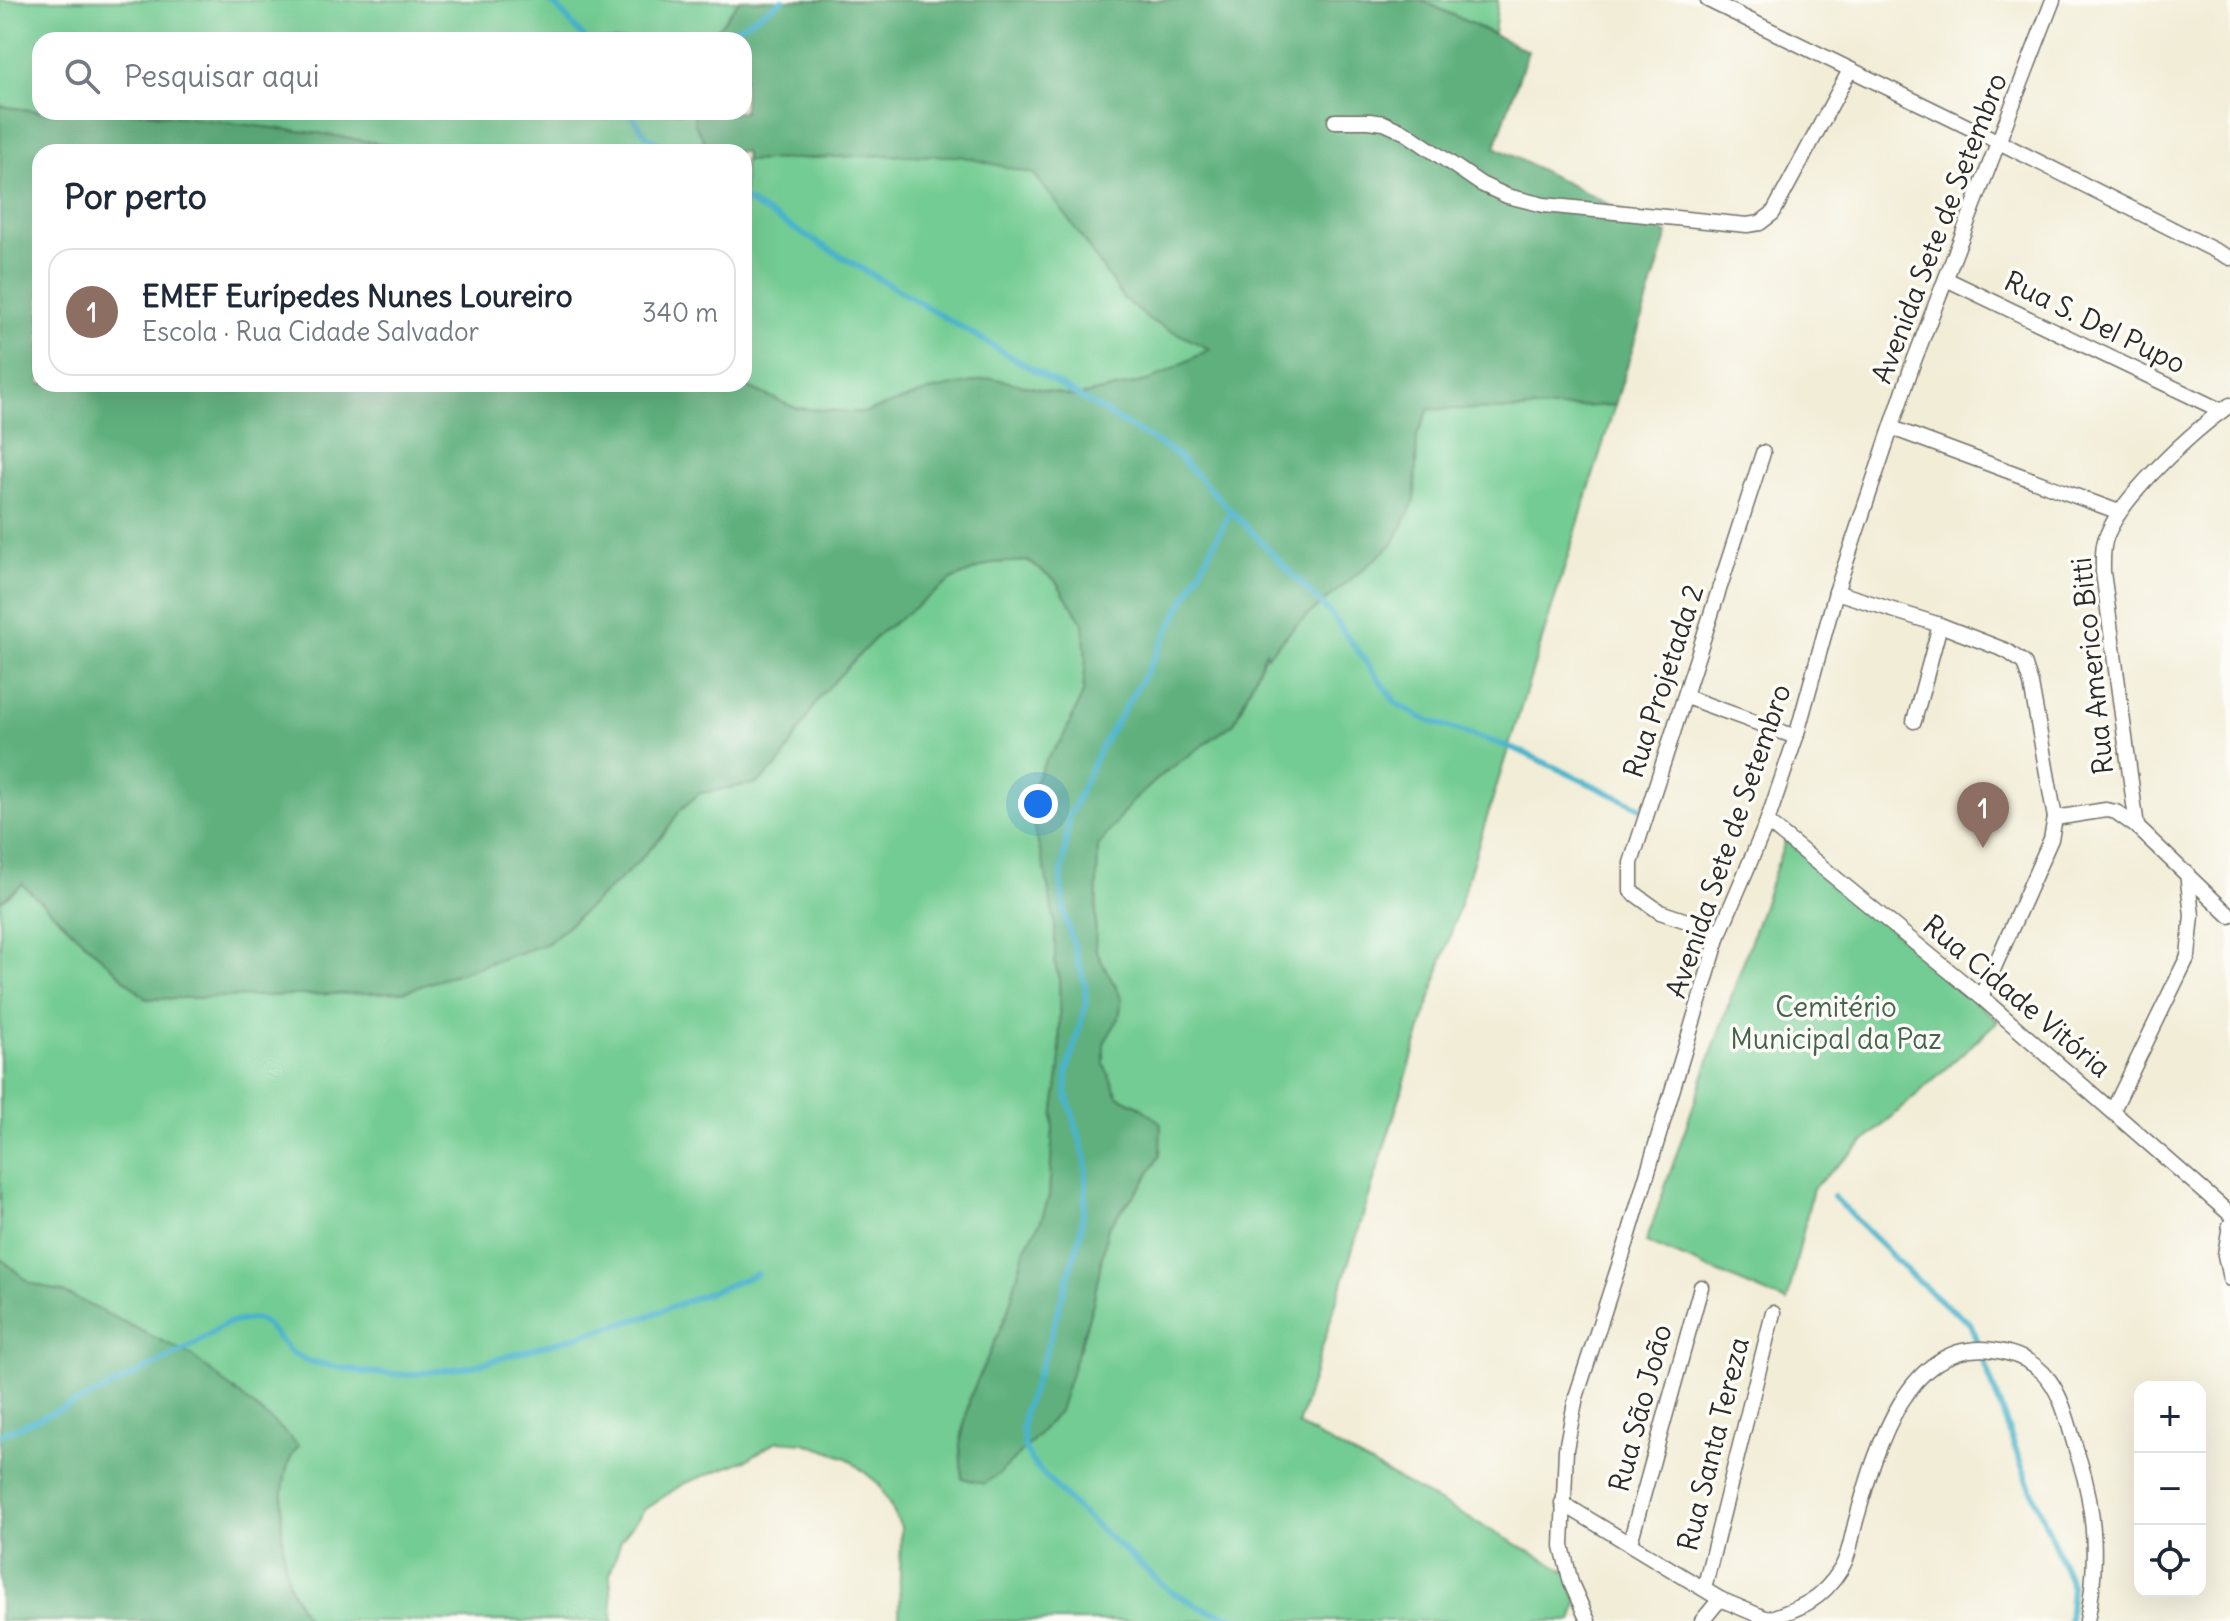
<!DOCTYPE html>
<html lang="pt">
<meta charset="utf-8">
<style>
:root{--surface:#fff;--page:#f6f6f7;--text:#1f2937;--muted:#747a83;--line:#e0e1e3;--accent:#0f766e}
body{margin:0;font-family:Delius,sans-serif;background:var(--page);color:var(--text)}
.controls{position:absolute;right:24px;bottom:24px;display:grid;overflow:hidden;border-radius:16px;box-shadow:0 8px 32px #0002}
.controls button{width:72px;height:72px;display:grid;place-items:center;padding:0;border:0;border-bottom:2px solid var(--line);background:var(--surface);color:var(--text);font:40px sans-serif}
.you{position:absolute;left:1038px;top:804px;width:28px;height:28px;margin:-20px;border:6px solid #fff;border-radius:50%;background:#1a73e8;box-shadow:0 0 0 12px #1a73e833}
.badge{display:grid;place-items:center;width:52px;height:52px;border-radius:50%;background:var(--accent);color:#fff;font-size:26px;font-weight:700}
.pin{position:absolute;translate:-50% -66px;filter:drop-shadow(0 2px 4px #0008)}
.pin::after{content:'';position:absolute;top:42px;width:28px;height:24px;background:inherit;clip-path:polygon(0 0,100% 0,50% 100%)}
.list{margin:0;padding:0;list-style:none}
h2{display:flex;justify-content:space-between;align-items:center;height:104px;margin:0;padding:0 32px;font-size:34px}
h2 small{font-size:26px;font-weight:400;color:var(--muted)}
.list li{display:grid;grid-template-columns:52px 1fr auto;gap:24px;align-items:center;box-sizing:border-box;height:128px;margin:0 16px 16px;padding:0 16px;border:2px solid var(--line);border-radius:24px}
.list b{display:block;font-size:30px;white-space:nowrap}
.list p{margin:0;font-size:26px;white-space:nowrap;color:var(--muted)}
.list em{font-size:26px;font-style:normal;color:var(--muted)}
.icon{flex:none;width:44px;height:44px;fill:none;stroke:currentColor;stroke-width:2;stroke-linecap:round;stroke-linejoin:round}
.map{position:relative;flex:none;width:2230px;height:1621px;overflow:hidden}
.search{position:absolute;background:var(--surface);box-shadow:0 8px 32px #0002;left:32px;top:32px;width:720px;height:88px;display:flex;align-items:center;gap:20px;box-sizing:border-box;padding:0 28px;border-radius:24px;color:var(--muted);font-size:30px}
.panel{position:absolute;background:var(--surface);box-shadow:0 8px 32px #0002;left:32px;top:144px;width:720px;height:248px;border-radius:24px}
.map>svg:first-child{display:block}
.green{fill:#73cc93;stroke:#4f7c5f;stroke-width:2}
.forest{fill:#5eb07d;stroke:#446e54;stroke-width:2}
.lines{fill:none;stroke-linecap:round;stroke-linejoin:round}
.stream{stroke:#4cb4ca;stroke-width:6}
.minor-casing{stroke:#716f67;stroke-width:17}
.minor{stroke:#fff;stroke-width:14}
.labels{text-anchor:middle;stroke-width:7;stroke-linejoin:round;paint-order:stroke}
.street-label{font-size:28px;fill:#2b2b2b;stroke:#fdfcf7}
.park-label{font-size:28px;fill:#44634f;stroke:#fdfcf7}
</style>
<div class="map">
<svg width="2230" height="1621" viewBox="0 0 2230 1621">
<rect width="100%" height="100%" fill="#fdfcf7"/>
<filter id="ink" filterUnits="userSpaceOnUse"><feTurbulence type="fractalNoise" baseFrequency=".0125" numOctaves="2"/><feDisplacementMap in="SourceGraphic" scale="16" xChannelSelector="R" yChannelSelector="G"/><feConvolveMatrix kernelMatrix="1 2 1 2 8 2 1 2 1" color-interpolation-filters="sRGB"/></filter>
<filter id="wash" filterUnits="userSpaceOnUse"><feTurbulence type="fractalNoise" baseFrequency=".006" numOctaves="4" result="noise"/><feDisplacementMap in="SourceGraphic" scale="32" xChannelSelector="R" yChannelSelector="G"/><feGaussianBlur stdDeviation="1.8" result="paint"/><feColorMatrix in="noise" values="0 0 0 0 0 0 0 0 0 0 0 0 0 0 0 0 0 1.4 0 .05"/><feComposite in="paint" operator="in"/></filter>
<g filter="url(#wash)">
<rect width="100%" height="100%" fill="#f2edd7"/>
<g class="green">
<path d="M0 0H740L709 40H40V111L0 106Z"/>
<path d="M1421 0H1498L1494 34Z"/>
<path d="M137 112H694V123L711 152H430L324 134Z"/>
<path d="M880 155 960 156 1035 174 1068 218 1123 298 1151 321 1211 349 1151 380 1075 397 992 379 929 391 864 413 795 408 742 384H744V161Z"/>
<path d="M1615 405 1298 1425 1584 1581 1572 1621H899L901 1527 879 1484 847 1458 805 1443 777 1441 748 1459 683 1484 645 1509 621 1540 610 1574 613 1621H308C302 1610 295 1599 290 1587 280 1560 275 1467 298 1446L63 1292 30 1283 0 1258V902L22 884 146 999 403 992 548 943 628 872 663 835 681 809 700 793 758 783 780 763 820 696 880 633 953 579 992 563 1027 561 1055 580 1083 623 1086 658 1083 693 1063 739 1045 761 1046 875 1055 925V963L1059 979 1060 1068 1054 1110 1049 1196 1041 1221 1025 1248 1007 1314 970 1397 960 1445 962 1478 1079 1351 1093 1303 1108 1227 1143 1184 1139 1106 1118 1096 1104 1064V1043L1119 1018 1116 985 1106 973 1095 949 1098 846 1131 803 1164 773 1234 723 1268 648V655L1296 625 1363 569 1415 462 1417 435 1429 408 1511 410Z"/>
<path d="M1786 839 1998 1021 1813 1188 1787 1302 1646 1242Z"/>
</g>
<g class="forest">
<path d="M740 0H1421L1528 51 1495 147 1668 234 1615 405 1511 410 1429 409 1417 435 1415 500 1393 544 1296 625 1267 656 1266 651 1234 723 1164 773 1131 803 1098 846 1095 949 1122 999 1119 1018 1104 1043V1064L1118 1096 1139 1106 1161 1123 1160 1155 1143 1184 1108 1227 1093 1303 1059 1411 1028 1446 999 1474 983 1484 962 1478 960 1445 970 1397 1007 1314 1025 1248 1041 1221 1049 1196 1054 1110 1060 1068 1059 979 1055 963V925L1046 875 1033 824 1030 794 1045 761 1063 738 1083 693 1086 658 1083 623 1055 580 1028 561 992 563 953 579 880 633 820 696 780 763 758 783 700 793 681 809 663 835 628 872 548 943 403 992 146 999 22 884 0 902V106L40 112H137L324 134 430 152H40V384H741L795 408 864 413 929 391 992 378 1075 397 1151 380 1210 349 1151 321 1123 298 1068 218 1034 174 960 156 880 155 746 161 744 152H711L694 123V112H744V40H709Z"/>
<path d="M0 1258 30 1283 63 1292 191 1355 279 1427 299 1446C275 1467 280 1559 290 1587 295 1599 302 1610 308 1621H0Z"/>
</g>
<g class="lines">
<g class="stream">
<path d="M547 0 557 7 586 40"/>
<path d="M718 40 783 0"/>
<path d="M629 112 646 135 671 152"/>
<path d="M744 199 1176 454 1331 614 1396 703 1424 719 1518 750 1641 808"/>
<path d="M1231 511 1150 666 1100 749 1069 817 1061 883 1065 916 1085 984 1086 1004 1067 1072 1066 1092 1086 1160V1190L1080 1236 1046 1352 1025 1409 1022 1430 1025 1448 1032 1462 1075 1507 1170 1591 1207 1610 1245 1621"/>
<path d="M1834 1197 1908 1272 1943 1303 1970 1323 2021 1464 2072 1587 2069 1621"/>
<path d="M0 1435 103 1391 195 1344 227 1323 251 1319 259 1320 268 1326 290 1352 307 1361 363 1372 409 1375 473 1366 648 1316 757 1274"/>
</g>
</g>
</g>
<g filter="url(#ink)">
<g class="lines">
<g class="minor-casing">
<g id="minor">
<path d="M1708 0 1999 142 2230 258"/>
<path d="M1335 121H1369L1384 123 1406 133 1481 184 1507 196 1544 205 1747 225 1760 223 1773 213 1850 70"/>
<path d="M1946 279 2222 411"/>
<path d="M1892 428 2119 512"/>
<path d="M1836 592 1940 625 2007 651 2024 663 2031 684 2055 818 2051 839 1981 997"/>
<path d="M1686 697 1796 737"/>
<path d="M1914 721 1940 625"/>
<path d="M2055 818 2106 810 2116 812 2137 827 2230 916"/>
<path d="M1767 822 1981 997 2230 1214"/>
<path d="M2137 827 2103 572C2103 560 2102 546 2107 535 2123 495 2194 430 2230 405"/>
<path d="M1720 932 1660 912 1631 891V863L1763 453"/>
<path d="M2113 1110 2188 956 2192 915 2187 873"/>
<path d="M2230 1225 2225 1255 2230 1279"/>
<path d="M1562 1503 1720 1599 1772 1621"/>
<path d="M1630 1543 1701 1287"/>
<path d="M1704 1589 1773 1313"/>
<path d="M1768 1619C1801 1608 1822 1600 1841 1569 1850 1555 1852 1533 1857 1517 1875 1454 1906 1338 1993 1350 2059 1359 2062 1406 2079 1459 2096 1510 2098 1568 2087 1621"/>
<path d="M1588 1621 1571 1583 1562 1546 1566 1449 1576 1397 1627 1241 1720 932 1767 822 1796 737 1836 592 1912 366 2053 0"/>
<path d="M1702 1621 1720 1599"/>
</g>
</g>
<use href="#minor" class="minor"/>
</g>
</g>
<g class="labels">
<g class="street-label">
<text transform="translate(1939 228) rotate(-69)" y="10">Avenida Sete de Setembro</text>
<text transform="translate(2095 322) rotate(26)" y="10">Rua S. Del Pupo</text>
<text transform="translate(2092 666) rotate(-96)" y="10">Rua Americo Bitti</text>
<text transform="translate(1663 681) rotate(-72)" y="10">Rua Projetada 2</text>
<text transform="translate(1728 841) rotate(-71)" y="10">Avenida Sete de Setembro</text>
<text transform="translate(2017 996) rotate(40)" y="10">Rua Cidade Vitória</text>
<text transform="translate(1640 1408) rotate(-75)" y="10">Rua São João</text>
<text transform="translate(1713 1444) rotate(-76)" y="10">Rua Santa Tereza</text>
</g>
<g class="park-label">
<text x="1836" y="1017">Cemitério<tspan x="1836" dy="32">Municipal da Paz</tspan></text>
</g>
</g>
</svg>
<div class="controls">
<button>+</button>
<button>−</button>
<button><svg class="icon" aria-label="locate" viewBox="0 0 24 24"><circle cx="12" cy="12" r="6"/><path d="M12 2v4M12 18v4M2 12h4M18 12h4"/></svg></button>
</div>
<div class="you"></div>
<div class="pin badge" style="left:1983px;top:848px;background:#8d6e63">1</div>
<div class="search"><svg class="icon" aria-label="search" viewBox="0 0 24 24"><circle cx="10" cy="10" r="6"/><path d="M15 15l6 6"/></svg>Pesquisar aqui</div>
<section class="panel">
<h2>Por perto<small></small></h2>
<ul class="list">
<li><span class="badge" style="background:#8d6e63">1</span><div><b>EMEF Eurípedes Nunes Loureiro</b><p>Escola · Rua Cidade Salvador</p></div><em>340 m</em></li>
</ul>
</section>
</div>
